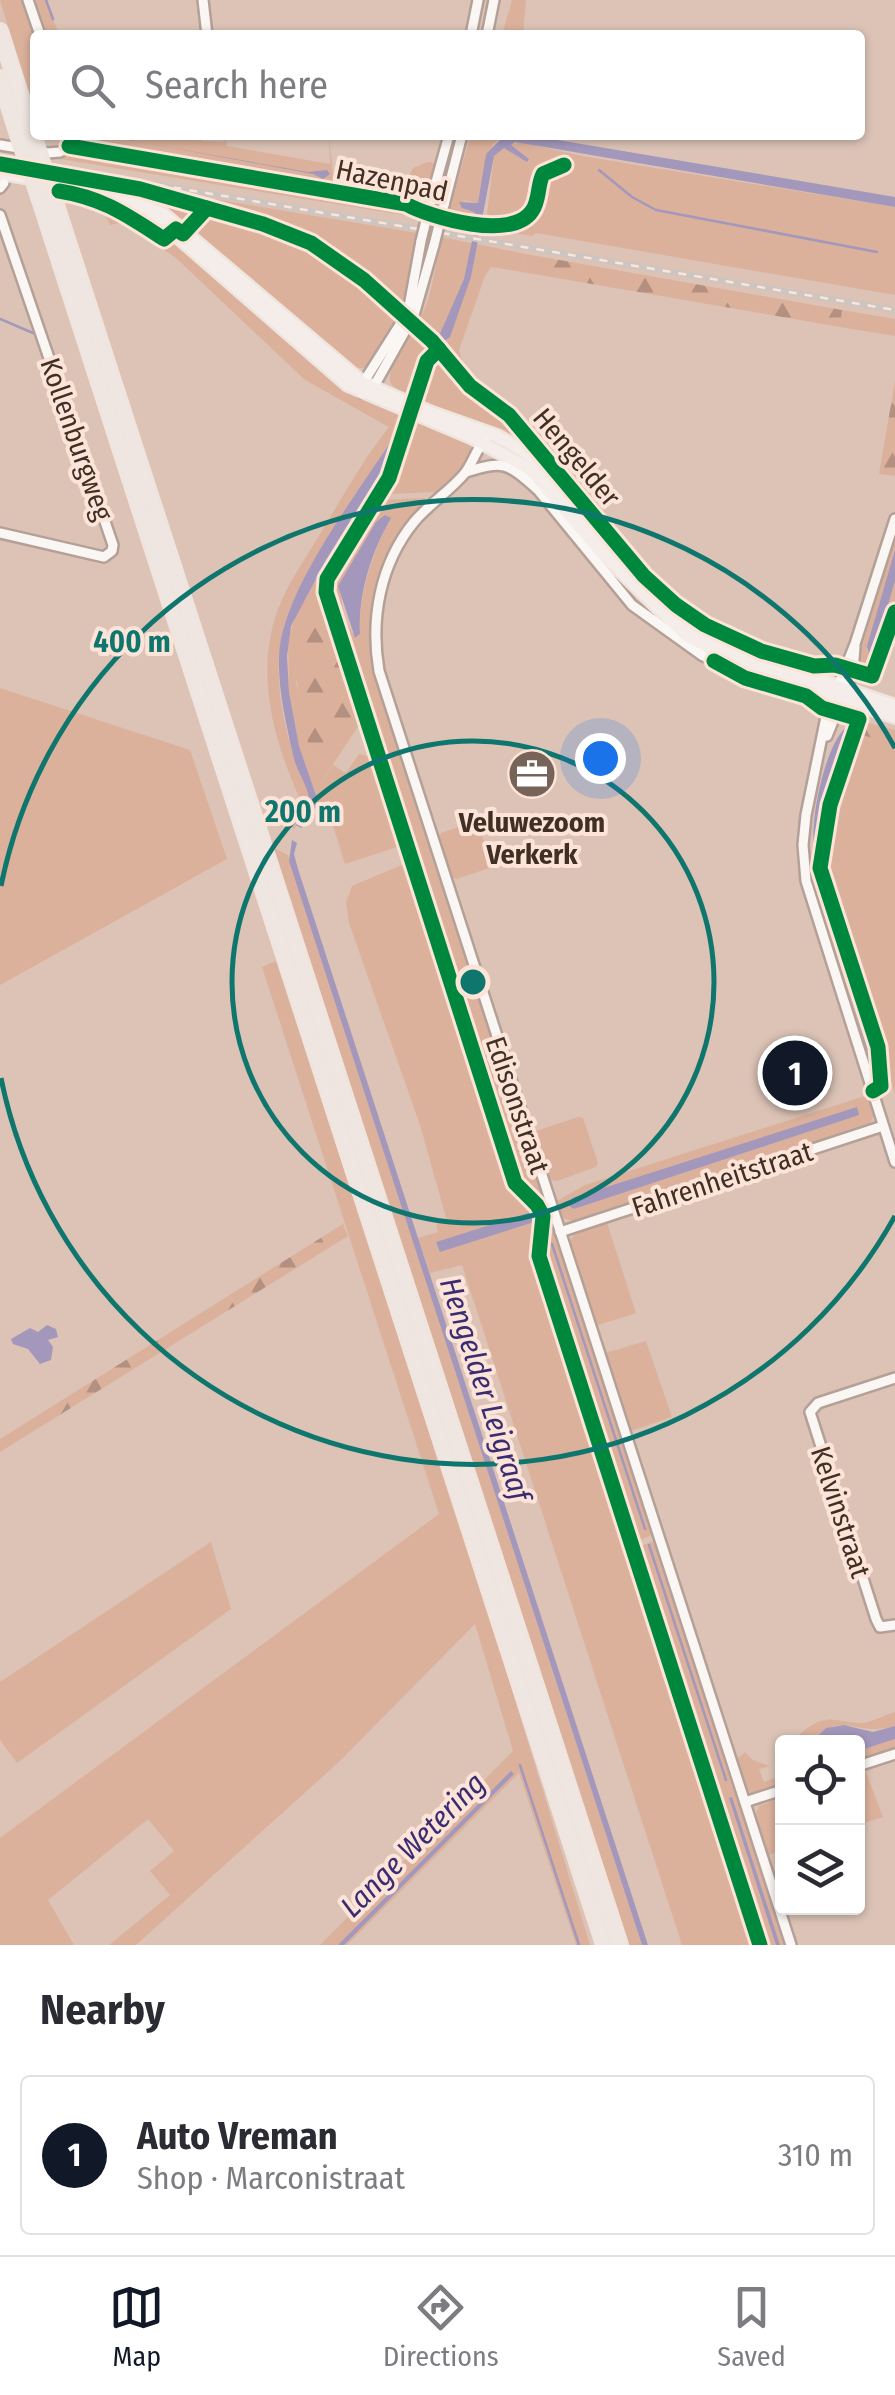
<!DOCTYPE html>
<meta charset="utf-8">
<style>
:root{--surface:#fff;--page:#f7f7f7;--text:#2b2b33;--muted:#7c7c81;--line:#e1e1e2;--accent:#111827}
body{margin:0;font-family:"Fira Sans Condensed",sans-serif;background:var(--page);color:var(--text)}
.controls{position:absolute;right:30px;bottom:30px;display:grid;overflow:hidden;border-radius:10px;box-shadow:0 2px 8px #0004}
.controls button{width:90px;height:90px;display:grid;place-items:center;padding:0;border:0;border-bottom:2px solid var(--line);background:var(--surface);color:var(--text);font:50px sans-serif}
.you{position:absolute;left:600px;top:758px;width:35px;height:35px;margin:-25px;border:8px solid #fff;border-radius:50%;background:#1a73e8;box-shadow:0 0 0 15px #1a73e833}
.badge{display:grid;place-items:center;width:65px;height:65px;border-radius:50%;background:var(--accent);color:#fff;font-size:32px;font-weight:700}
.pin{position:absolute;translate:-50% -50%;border:5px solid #fff;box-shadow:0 2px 10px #0006}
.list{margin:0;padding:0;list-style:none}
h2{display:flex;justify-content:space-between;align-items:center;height:130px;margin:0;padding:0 40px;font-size:42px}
h2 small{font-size:32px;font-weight:400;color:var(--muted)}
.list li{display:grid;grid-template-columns:65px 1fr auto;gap:30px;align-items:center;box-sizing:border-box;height:160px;margin:0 20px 20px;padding:0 20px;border:2px solid var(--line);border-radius:10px}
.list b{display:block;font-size:38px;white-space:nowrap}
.list p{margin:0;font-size:32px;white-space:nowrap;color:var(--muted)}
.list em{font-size:32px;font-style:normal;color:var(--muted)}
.icon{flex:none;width:55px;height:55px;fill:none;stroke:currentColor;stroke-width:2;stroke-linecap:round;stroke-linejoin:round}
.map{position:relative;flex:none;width:895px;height:1945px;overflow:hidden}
.search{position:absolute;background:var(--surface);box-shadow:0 2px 8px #0004;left:30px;right:30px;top:30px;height:110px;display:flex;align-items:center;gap:25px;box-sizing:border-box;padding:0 35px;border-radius:10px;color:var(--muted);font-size:38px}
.sheet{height:310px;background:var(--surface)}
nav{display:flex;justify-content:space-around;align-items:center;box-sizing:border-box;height:140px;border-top:2px solid var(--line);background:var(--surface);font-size:28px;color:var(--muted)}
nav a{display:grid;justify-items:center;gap:5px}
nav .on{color:var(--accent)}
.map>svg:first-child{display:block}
.grass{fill:#dbb19c;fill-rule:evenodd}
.forest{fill:url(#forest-firs)}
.water{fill:#a398bc}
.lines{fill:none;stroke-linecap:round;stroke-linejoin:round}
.stream{stroke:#a398bc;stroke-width:2.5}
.minor-casing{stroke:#b4a097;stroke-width:14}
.major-casing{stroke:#efe4de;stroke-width:16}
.highway-casing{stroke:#efe4de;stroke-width:18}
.minor{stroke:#faf6f4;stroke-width:9}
.major{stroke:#f4ede9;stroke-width:11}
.highway{stroke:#f0e6e1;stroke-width:12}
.rail-casing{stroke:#ccc5c1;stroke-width:6}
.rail{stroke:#fce4d8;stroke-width:2.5;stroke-dasharray:8;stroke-linecap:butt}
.minor-bridge-casing{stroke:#b4a097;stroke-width:14;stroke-linecap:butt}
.highway-bridge-casing{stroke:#efe4de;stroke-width:18;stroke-linecap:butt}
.minor-bridge{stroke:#faf6f4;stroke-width:9}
.highway-bridge{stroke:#f0e6e1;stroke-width:12}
.cycleway-casing{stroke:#fce4d8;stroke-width:21}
.cycleway{stroke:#00873e;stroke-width:15}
.ring{fill:none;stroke:#0f766e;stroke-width:5}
.labels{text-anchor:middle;stroke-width:8;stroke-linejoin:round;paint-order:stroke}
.street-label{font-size:28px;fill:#412f25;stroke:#fce4d8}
.poi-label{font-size:28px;font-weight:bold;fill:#412f25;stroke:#fce4d8}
.water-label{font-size:30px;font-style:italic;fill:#3a2c71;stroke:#fce4d8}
.centre{fill:#0f766e;stroke:#fce4d8;stroke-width:5}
.ring-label{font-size:30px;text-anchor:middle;font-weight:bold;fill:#0f766e;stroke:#fce4d8;stroke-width:8;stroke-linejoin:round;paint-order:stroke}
</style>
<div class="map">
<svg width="895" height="1945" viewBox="0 0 895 1945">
<defs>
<pattern id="forest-firs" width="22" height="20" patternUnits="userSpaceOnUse" patternTransform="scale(2.5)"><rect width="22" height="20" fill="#dbb19c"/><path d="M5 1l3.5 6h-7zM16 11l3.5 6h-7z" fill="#b3907f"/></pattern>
</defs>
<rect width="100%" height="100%" fill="#dcc3b6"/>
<g class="grass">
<path d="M0 0H26L38 35H35V115Z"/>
<path d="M30 0H46L59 35H52L50 31 42 34Z"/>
<path d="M512 0H526L523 35H502Z"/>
<path d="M75 135H103L129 140 130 135 192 139 190 135 196 138 201 135 202 141 225 142V135L227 146 330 164 329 135 334 183 327 189 79 148 75 145Z"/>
<path d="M471 135H505L493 144 478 203 463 200 475 212 470 220 447 216Z"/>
<path d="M519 142 582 156 895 207V295L536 233 532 236 486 228C532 231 534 216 543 178L565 166 563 163 541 172C525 206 542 229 486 223L494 156 504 148 529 159 511 145Z"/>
<path d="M74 151 406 206 422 215 421 218 48 157Z"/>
<path d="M428 162 436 163 423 211 405 202 336 191 340 184 338 165 408 178 413 168Z"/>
<path d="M52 172 418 233 401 319 368 368H351L188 231 209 210C272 229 344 250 387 305L394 306 391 299 331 252 273 224 163 192Z"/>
<path d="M54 176 124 187 204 210 186 229 156 207 129 194Z"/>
<path d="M57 186C101 194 135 207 171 233L162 236 116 206Z"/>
<path d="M100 203 130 216 163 240 174 236 326 372 469 440C477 463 454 478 438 492L389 494 385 488 398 464 408 430 400 427C366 483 292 577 281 640 274 679 283 723 295 760 299 773 311 790 309 803 308 813 298 821 294 829L287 823 300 799C274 742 255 674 277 612 288 581 310 552 326 524 346 491 365 457 389 427L305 380 177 259 126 222 110 225Z"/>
<path d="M442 237 526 254 522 272 491 267 485 276 459 350 467 375 475 386 443 348 423 331 421 335 435 348 429 346 420 364 427 367 432 358 440 354 467 386 514 423 543 457 539 461C517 450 393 398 390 381 387 362 412 335 420 319 433 294 435 265 442 237Z"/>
<path d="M842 310 895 319V336L840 327Z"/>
<path d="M397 446 385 480 323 586 408 856 405 857 327 617 296 682 311 754 321 783 333 765 346 773 359 754 368 756 397 847 345 864 329 813 315 808 317 798 299 746 289 692 288 638 298 610 326 560Z"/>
<path d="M425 498 426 503C381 554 362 617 378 685L476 989 459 995 328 591 330 578 378 500ZM385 515 390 519C372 555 359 593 360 634L356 638C332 601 341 582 361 548 368 536 374 524 385 515Z"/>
<path d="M895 538V550L867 651 874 652 895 581V605L871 671 856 666Z"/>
<path d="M0 688 190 750 227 859 0 985Z"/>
<path d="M860 724 895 732V1094L823 862 834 800Z"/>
<path d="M473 822 479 825 491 864 489 868 457 879 448 875 437 840 441 833Z"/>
<path d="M274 848 288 855 642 1945H629Z"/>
<path d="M409 862 513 1184 541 1218 543 1228 537 1258 758 1945H682L462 1265 430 1273 418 1238 438 1232 436 1225 447 1221 420 1125 349 923 346 902 352 886Z"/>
<path d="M822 880 875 1042 879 1083 876 1088 812 889 814 884ZM816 890 839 943 873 1051 871 1060Z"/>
<path d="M276 961 491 1621 590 1945H576L519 1773 347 1945H320L513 1751 475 1624 340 1761 136 1945H109L170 1895 150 1871 174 1851 148 1819 48 1900 74 1945H0V1838L439 1514 262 967Z"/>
<path d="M478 994 543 1195 540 1200 526 1193 518 1182 459 1000Z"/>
<path d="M865 1096 870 1097C874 1109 877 1116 867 1126L573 1221C561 1219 558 1213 555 1202L585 1185ZM860 1113 574 1209 568 1202 572 1198Z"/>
<path d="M578 1117 583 1118 598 1163 596 1167 557 1181 551 1180 533 1132Z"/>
<path d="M545 1206 653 1534 635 1543 543 1261C539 1241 550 1228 542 1207Z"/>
<path d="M607 1223 636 1313 596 1326 570 1240 577 1232Z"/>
<path d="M646 1341 672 1417 631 1431 605 1353Z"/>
<path d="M654 1541 656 1542 786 1945H763L635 1548Z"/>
<path d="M211 1542 231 1609 17 1763 0 1740V1682Z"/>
<path d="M895 1712V1726C858 1738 839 1708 811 1742L799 1735C827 1710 834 1723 862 1723 872 1722 885 1715 895 1712Z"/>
<path d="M895 1739V1749L858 1761V1751Z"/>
<path d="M745 1752 753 1760 770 1766 759 1769 764 1782 782 1775V1786L751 1794 746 1787 737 1759Z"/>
<path d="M865 1770 883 1817 858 1825V1772Z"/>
<path d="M782 1797V1850L766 1856 754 1818 759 1806Z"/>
</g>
<g class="forest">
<path d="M526 254 842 310 840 327 522 272Z"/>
<path d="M895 381V476L879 474Z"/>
<path d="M308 610 327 616 361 722 320 784C303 727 284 667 308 610Z"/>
<path d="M865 722 895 730V744L862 735 858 723Z"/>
<path d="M343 1224 348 1236 0 1452V1439Z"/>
</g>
<g class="water">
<path d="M102 135 131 137 134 141 308 172 327 170 330 174 323 179 313 174Z"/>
<path d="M505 135H528L895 197V207L515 142 511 145 529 159 527 162 504 148 494 156 471 277 450 337 443 342 439 336 464 279 477 217 474 212 462 208 459 202 478 203 486 154Z"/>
<path d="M364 178 404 185 418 192 414 196 363 187 359 183Z"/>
<path d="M400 427 403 428 397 446 326 560 291 626 287 656 289 692 299 746 317 798 315 808 301 828 296 825C302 818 311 809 309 798 307 784 296 770 293 755 286 723 278 690 279 657 281 588 364 486 400 427Z"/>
<path d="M385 515 391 518C371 553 358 594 360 634L355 638 338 586 376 522Z"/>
<path d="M895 550V581L874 653 869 654 867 646Z"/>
<path d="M849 725 829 789 816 844 814 845C810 819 826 739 849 725Z"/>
<path d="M292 840 297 843 294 854 298 869 648 1945H642L289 861Z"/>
<path d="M818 888 839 943 874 1060H871L865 1044Z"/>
<path d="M857 1107 859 1115 574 1209 569 1206 572 1198Z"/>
<path d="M531 1212 536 1216 534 1222 440 1252 436 1242Z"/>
<path d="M47 1325 56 1329 58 1337 48 1340 53 1347 51 1360 40 1364 28 1349 13 1344 11 1339 30 1328 38 1332Z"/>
<path d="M844 1725 873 1732 895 1726V1739L858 1751V1742H811L826 1728Z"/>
<path d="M511 1771 514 1774 344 1945H338Z"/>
<path d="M732 1797 780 1945H776L729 1798Z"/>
</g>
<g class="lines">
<g class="stream">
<path d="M46 0 53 19"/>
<path d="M599 170 632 197 656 210 877 252"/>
<path d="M0 319 33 333"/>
<path d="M552 1244 645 1529"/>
<path d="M649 1545 726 1780"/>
<path d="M520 1765 579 1945"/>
</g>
<g class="minor-casing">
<g id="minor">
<path d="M28 0 40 35"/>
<path d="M203 0 207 35"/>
<path d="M471 35 478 0"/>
<path d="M487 35 494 0"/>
<path d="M0 145 47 153 60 152 69 146 72 135"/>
<path d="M0 188 4 183"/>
<path d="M431 200 449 135"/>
<path d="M444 205 462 135"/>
<path d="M0 215 113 545 112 551 104 557 0 533"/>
<path d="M421 241 408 312 363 383 362 393 373 388 414 315 434 245"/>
<path d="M485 440C476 449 473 463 465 473 450 491 429 504 414 522 380 564 370 619 379 671L791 1945"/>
<path d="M466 472C505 460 507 463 538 490L632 605 703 656 714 661 723 656"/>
<path d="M895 519 855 644 826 717 806 815 803 845 806 881 895 1162"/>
<path d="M827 736 853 671 855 647"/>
<path d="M560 1232 883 1126"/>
<path d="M895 1378 818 1403 810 1412 876 1619 880 1627 895 1625"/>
<path d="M858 1766 895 1754"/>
<path d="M745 1802 782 1790"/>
</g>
</g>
<g class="major-casing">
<g id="major">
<path d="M0 173 103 190 163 214 363 383 432 413 497 436 525 452 553 482 613 557"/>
<path d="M138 202 348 385 473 438 530 469 600 551 687 636 742 665 895 717"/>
<path d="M664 611 738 652 895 706"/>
</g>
</g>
<g class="highway-casing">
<g id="highway">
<path d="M0 31 35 141"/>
<path d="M0 78 19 138"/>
<path d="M39 197 604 1945"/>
<path d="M54 199 620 1945"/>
</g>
</g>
<use href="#minor" class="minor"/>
<use href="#major" class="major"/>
<use href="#highway" class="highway"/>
<g class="rail-casing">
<path id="rail" d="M0 158 895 310"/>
</g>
<use href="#rail" class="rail"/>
<g class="minor-bridge-casing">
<g id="minor-bridge">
<path d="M421 241 431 200"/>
<path d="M434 245 444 205"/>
</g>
</g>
<g class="highway-bridge-casing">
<g id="highway-bridge">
<path d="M19 138 39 197"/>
<path d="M35 141 54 199"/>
</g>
</g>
<use href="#minor-bridge" class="minor-bridge"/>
<use href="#highway-bridge" class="highway-bridge"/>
<g class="cycleway-casing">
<g id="cycleway">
<path d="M69 146 406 204C431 218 512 241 532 211 540 200 537 186 543 174L564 165"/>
<path d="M0 164 140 189 263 224 311 243 364 280 432 341 470 386 509 415 644 576 676 605 705 625 761 651 814 666 835 665 872 676 895 612"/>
<path d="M59 191C104 198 128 216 164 239L176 229 183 234 207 208"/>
<path d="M439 349 427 361 389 478 327 579 326 592 515 1183 537 1205 543 1216 539 1256 760 1945"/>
<path d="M714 661 745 678 806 696 822 708 859 719 830 805 820 868 878 1047 881 1086 873 1091"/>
</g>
</g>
<use href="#cycleway" class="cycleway"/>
</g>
<g class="ring">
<circle cx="473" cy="982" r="241"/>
<path d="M895 1216A482 482 0 0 1 1 1078M1 886A482 482 0 0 1 895 748"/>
</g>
<defs>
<g id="office-disc" transform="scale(2.5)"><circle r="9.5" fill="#776358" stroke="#fce4d8"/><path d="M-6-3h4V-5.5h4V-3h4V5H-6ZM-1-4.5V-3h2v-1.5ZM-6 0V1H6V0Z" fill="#fff"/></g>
</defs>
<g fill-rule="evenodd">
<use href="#office-disc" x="532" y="774"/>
</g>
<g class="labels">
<g class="street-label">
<text transform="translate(392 180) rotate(12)" y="10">Hazenpad</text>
<text transform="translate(77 439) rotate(71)" y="10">Kollenburgweg</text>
<text transform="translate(577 457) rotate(50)" y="10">Hengelder</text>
<text transform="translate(518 1105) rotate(71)" y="10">Edisonstraat</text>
<text transform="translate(722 1179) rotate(-18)" y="10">Fahrenheitstraat</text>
<text transform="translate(841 1512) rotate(72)" y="10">Kelvinstraat</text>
</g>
<g class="poi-label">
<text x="532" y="832">Veluwezoom<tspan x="532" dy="32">Verkerk</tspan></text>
</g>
<g class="water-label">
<text transform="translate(485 1389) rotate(72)" y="10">Hengelder Leigraaf</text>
<text transform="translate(413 1845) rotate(-45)" y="10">Lange Wetering</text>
</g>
</g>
<circle cx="473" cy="982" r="15" class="centre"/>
<g class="ring-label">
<text x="132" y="652">400 m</text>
<text x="303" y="822">200 m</text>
</g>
</svg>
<div class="controls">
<button><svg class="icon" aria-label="locate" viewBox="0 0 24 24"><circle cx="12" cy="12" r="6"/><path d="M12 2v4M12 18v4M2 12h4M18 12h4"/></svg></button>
<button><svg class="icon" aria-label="layers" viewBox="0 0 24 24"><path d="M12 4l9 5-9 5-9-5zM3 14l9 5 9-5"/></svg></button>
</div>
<div class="you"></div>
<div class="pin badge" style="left:795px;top:1073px">1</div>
<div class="search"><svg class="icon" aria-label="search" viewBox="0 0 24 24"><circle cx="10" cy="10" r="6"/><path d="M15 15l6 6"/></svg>Search here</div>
</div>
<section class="sheet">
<h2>Nearby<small></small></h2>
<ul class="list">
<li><span class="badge">1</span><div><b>Auto Vreman</b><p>Shop · Marconistraat</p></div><em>310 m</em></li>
</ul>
</section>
<nav>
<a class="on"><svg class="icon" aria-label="map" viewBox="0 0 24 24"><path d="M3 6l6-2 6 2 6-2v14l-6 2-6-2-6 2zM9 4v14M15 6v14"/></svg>Map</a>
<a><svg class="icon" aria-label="directions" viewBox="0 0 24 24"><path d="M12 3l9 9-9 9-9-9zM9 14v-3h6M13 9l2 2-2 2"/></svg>Directions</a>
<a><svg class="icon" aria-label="saved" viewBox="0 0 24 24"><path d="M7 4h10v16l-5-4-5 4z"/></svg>Saved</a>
</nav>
